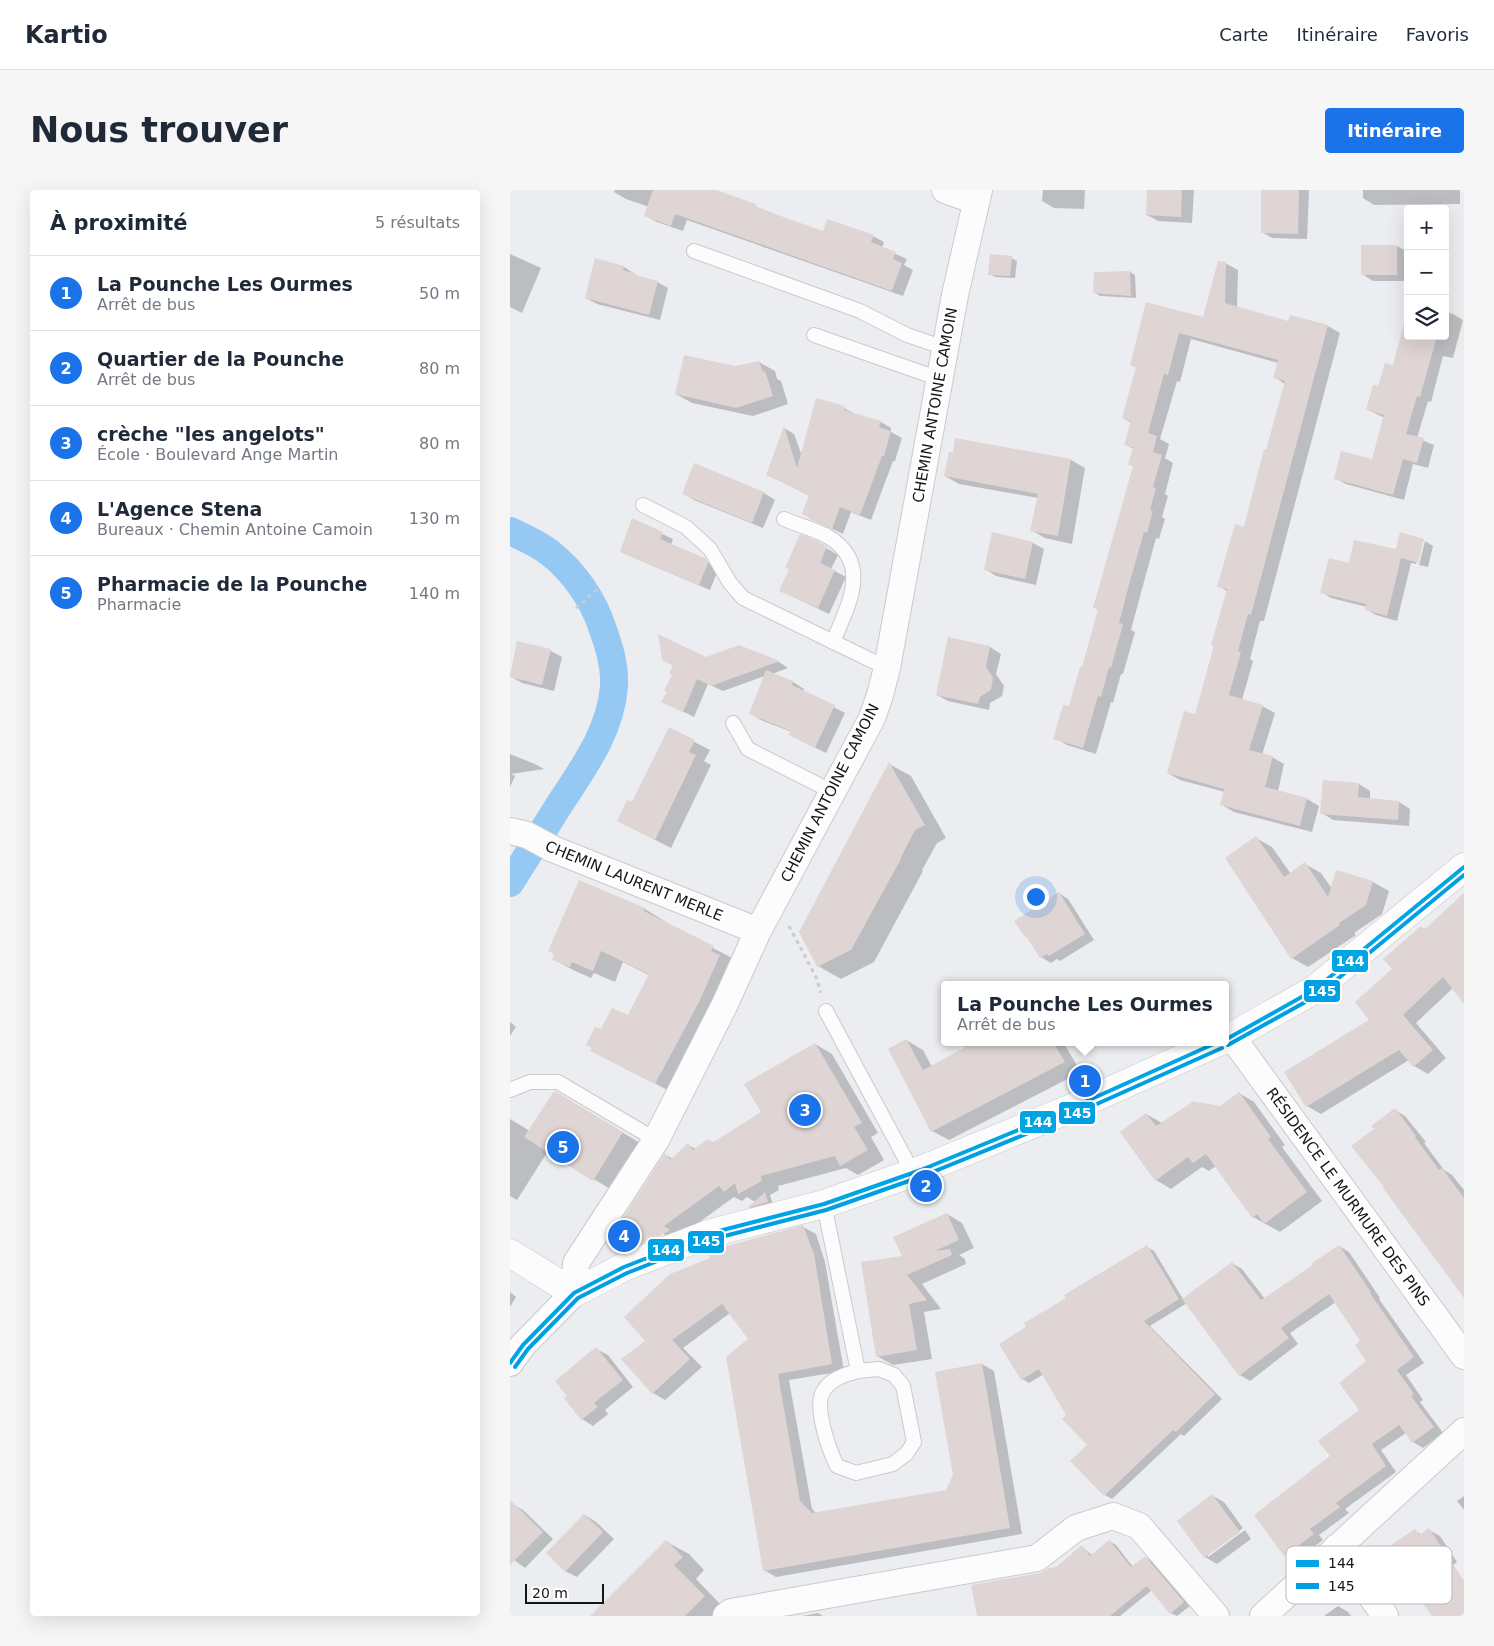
<!DOCTYPE html>
<html lang="fr">
<meta charset="utf-8">
<style>
:root{--surface:#fff;--page:#f6f6f7;--text:#1f2937;--muted:#747a83;--line:#e0e1e3;--accent:#1a73e8}
body{margin:0;font-family:"DejaVu Sans",sans-serif;background:var(--page);color:var(--text)}
.controls{position:absolute;right:15px;top:15px;display:grid;overflow:hidden;border-radius:5px;box-shadow:0 5px 20px #0002}
.controls button{width:45px;height:45px;display:grid;place-items:center;padding:0;border:0;border-bottom:1px solid var(--line);background:var(--surface);color:var(--text);font:25px sans-serif}
.scale{position:absolute;left:15px;bottom:12px;width:79px;box-sizing:border-box;padding-left:5px;border:2px solid #151618;border-top:0;font-size:14px;line-height:18px;white-space:nowrap;color:#151618;-webkit-text-stroke:4px #fff;paint-order:stroke}
.you{position:absolute;left:525px;top:706px;width:18px;height:18px;margin:-12px;border:4px solid #fff;border-radius:50%;background:#1a73e8;box-shadow:0 0 0 8px #1a73e833}
.badge{display:grid;place-items:center;width:32px;height:32px;border-radius:50%;background:var(--accent);color:#fff;font-size:16px;font-weight:700}
.pin{position:absolute;translate:-50% -50%;border:2px solid #fff;box-shadow:0 1px 5px #0006}
.popup{position:absolute;left:431px;top:791px;width:288px;height:65px;box-sizing:border-box;display:grid;place-content:center;border-radius:5px;background:var(--surface);filter:drop-shadow(0 1px 4px #0005);font-size:16px;white-space:nowrap;color:var(--muted)}
.popup b{font-size:19px;color:var(--text)}
.popup::after{content:'';position:absolute;left:50%;top:100%;margin-left:-10px;border:10px solid transparent;border-top-color:var(--surface)}
.list{margin:0;padding:0;list-style:none}
h2{display:flex;justify-content:space-between;align-items:center;height:65px;margin:0;padding:0 20px;font-size:21px}
h2 small{font-size:16px;font-weight:400;color:var(--muted)}
.list li{display:grid;grid-template-columns:32px 1fr auto;gap:15px;align-items:center;box-sizing:border-box;height:75px;padding:0 20px;border-top:1px solid var(--line)}
.list b{display:block;font-size:19px;white-space:nowrap}
.list p{margin:0;font-size:16px;white-space:nowrap;color:var(--muted)}
.list em{font-size:16px;font-style:normal;color:var(--muted)}
.icon{flex:none;width:28px;height:28px;fill:none;stroke:currentColor;stroke-width:2;stroke-linecap:round;stroke-linejoin:round}
.map{position:relative;flex:none;width:954px;height:1426px;overflow:hidden;border-radius:5px}
header{display:flex;align-items:center;gap:30px;box-sizing:border-box;height:70px;padding:0 25px;background:var(--surface);border-bottom:1px solid var(--line)}
header strong{font-size:24px}
nav{display:flex;gap:28px;margin-inline-start:auto;font-size:18px}
.intro{display:flex;align-items:center;justify-content:space-between;box-sizing:border-box;height:120px;padding:0 30px}
h1{margin:0;font-size:35px}
.button{padding:12px 22px;border-radius:5px;background:var(--accent);color:#fff;font-size:18px;font-weight:700}
main{display:flex;gap:30px;padding:0 30px}
aside{flex:1;background:var(--surface);border-radius:5px;box-shadow:0 5px 20px #0002}
.map>svg:first-child{display:block}
.water{fill:#95c9f4}
.shadow{fill:#0003;fill-rule:evenodd}
.lines{fill:none;stroke-linecap:round;stroke-linejoin:round}
.canal{stroke:#95c9f4;stroke-width:28}
.building{fill:#dfd5d4}
.service-casing{stroke:#c9cacc;stroke-width:16}
.minor-casing{stroke:#c9cacc;stroke-width:28}
.tertiary-casing{stroke:#c9cacc;stroke-width:29}
.path{stroke:#cbcccc;stroke-width:3;stroke-dasharray:4 4;stroke-linecap:butt}
.service{stroke:#fcfcfd;stroke-width:14}
.minor{stroke:#fcfcfd;stroke-width:26}
.tertiary{stroke:#fcfcfd;stroke-width:28}
.bus-1-casing{stroke:#fff;stroke-width:8}
.bus-2-casing{stroke:#fff;stroke-width:8}
.bus-1{stroke:#01a5e3;stroke-width:4}
.bus-2{stroke:#009fe3;stroke-width:4}
.labels{text-anchor:middle;stroke-width:5;stroke-linejoin:round;paint-order:stroke}
.street-label{font-size:15px;fill:#151618;stroke:#fff}
.key{fill:#fff;stroke:#b9b9ba;stroke-width:1}
.key-label{font-size:14px;fill:#151618}
.line-badge{stroke:#fff;stroke-width:2}
.badge-label{font-size:14px;text-anchor:middle;font-weight:bold;fill:#fff}
</style>
<header>
<strong>Kartio</strong>
<nav><a>Carte</a><a>Itinéraire</a><a>Favoris</a></nav>
</header>
<div class="intro"><h1>Nous trouver</h1><a class="button">Itinéraire</a></div>
<main>
<aside>
<h2>À proximité<small>5 résultats</small></h2>
<ul class="list">
<li><span class="badge">1</span><div><b>La Pounche Les Ourmes</b><p>Arrêt de bus</p></div><em>50 m</em></li>
<li><span class="badge">2</span><div><b>Quartier de la Pounche</b><p>Arrêt de bus</p></div><em>80 m</em></li>
<li><span class="badge">3</span><div><b>crèche &quot;les angelots&quot;</b><p>École · Boulevard Ange Martin</p></div><em>80 m</em></li>
<li><span class="badge">4</span><div><b>L'Agence Stena</b><p>Bureaux · Chemin Antoine Camoin</p></div><em>130 m</em></li>
<li><span class="badge">5</span><div><b>Pharmacie de la Pounche</b><p>Pharmacie</p></div><em>140 m</em></li>
</ul>
</aside>
<div class="map">
<svg width="954" height="1426" viewBox="0 0 954 1426">
<rect width="100%" height="100%" fill="#ebedf0"/>
<path class="water" d="M0 331C9 335 20 339 29 345 50 357 69 378 82 398L68 408C46 378 30 368 0 349Z"/>
<g class="shadow">
<path d="M105 0H202L314 43 363 46 374 52 372 58 397 69 394 75 403 80 393 106 177 30 173 41 147 32 136 26 139 17 116 9 104 2Z"/>
<path d="M533 0H575L574 19 544 18 532 11Z"/>
<path d="M638 0H684L682 33 648 31 637 25Z"/>
<path d="M752 0H799L797 49 762 48 752 42Z"/>
<path d="M853 0H950V14L864 15 853 8Z"/>
<path d="M887 56 898 62V91H863L852 84Z"/>
<path d="M0 64 31 78 12 123 0 117Z"/>
<path d="M501 68 507 71 505 88 485 87 480 84Z"/>
<path d="M86 70 114 77 131 88 147 92 158 98 150 130 87 114 76 108Z"/>
<path d="M715 73 728 80 727 118 779 132 818 136 830 143 754 431H750L740 469 743 471 732 510 752 516 765 523 752 565 762 567 774 574 768 601 797 609 809 616 802 642 724 622 712 615 715 602 670 590 658 583 686 525 718 402 709 396 735 338 757 261 775 194 764 187 768 173 681 149 670 192 667 191 650 249 659 254 655 268 663 273 655 304 658 306 652 327 655 329 649 349 646 348 632 399 621 440 625 442 613 484H611L603 513 601 512 586 564 557 555 545 548 560 518 573 479 589 420 584 417 624 277V259L616 255 622 233 613 228 627 178 621 175 637 113 694 129Z"/>
<path d="M620 82 625 85 626 108 590 106 584 102Z"/>
<path d="M935 122 943 124 953 130 943 168 933 166 921 212 918 211 907 248 924 255 918 278 903 274 894 310 836 294 825 288 863 271 875 228 858 220 869 198 884 177 898 146H935Z"/>
<path d="M249 172 265 181 267 189 271 191 278 214 243 226 182 213 166 204 225 177Z"/>
<path d="M334 218 345 224 371 232 381 238V242L392 248 385 271H383L361 330 341 322 333 344 299 328 300 306 268 290 274 238 284 244 292 266Z"/>
<path d="M561 270 575 278 562 354 535 348 521 340 528 308 449 294 435 286Z"/>
<path d="M185 274 254 303 265 310 253 338 184 310 173 303Z"/>
<path d="M122 330 163 349 161 355 206 376 208 380 200 400 122 367 112 362Z"/>
<path d="M913 350 914 351H912L906 374 901 373 887 431 866 425 856 419 857 417 821 408 812 402 840 374 886 361Z"/>
<path d="M915 351 923 356 918 377 909 375Z"/>
<path d="M308 353 328 365 321 379 336 387 319 424 271 401Z"/>
<path d="M523 353 534 359 526 395 486 386 475 379Z"/>
<path d="M439 449 480 457 491 464 486 484 494 496 492 506 480 513 479 520 438 511 427 505Z"/>
<path d="M8 453 41 461 52 467 44 501 12 493 0 486Z"/>
<path d="M229 457 269 472 278 478 262 484 283 492 294 499 293 501 335 523 316 563 291 551 282 542 251 530 240 523 255 486 213 501 198 494 184 527 164 517 196 468Z"/>
<path d="M159 539 200 560 194 571 201 575 161 658 108 631 122 613Z"/>
<path d="M0 564 25 574 34 579 1 584 5 586 0 597Z"/>
<path d="M379 574 401 586 436 648 427 653 412 680 413 681 364 772 331 789 308 776Z"/>
<path d="M814 591 849 594 860 601V609L889 612 900 619 899 636 823 630 812 623Z"/>
<path d="M746 648 762 657 781 684 795 674 811 683 822 699 863 692 879 701 872 724 844 743 846 745 798 777 782 768Z"/>
<path d="M70 692 135 719 156 732 155 733 224 769 167 905 82 861 92 841 118 827 139 785 113 772 105 792 84 783 81 788 65 781 43 769Z"/>
<path d="M549 703 558 709 584 750 550 771 547 769 541 773 531 767 520 749 516 746Z"/>
<path d="M954 705V796L946 795 906 833 936 868 918 884 904 876 899 870 811 924 797 916 861 830 884 780 911 737 916 740Z"/>
<path d="M0 832 6 837 0 846Z"/>
<path d="M396 850 413 860 422 877 456 859 455 856 462 852H553L571 882 439 950 422 941Z"/>
<path d="M305 854 322 864 368 943 361 947 374 970 348 985 336 978 268 996 269 1000 260 1005 263 1015 243 1020 239 1017 245 1012 237 1007 232 1011 224 1007 170 1046 130 1070 113 1060 156 965 163 969 178 955 186 959 198 950 204 953 253 923ZM154 1043 155 1046 117 1060V1058Z"/>
<path d="M46 902 135 956 105 1002 38 961 7 1010 0 1006V929L20 941Z"/>
<path d="M729 903 744 912 775 955 772 957 812 1011 770 1042 743 1027 706 976 699 981 692 977 661 999 646 990 636 924 652 933 688 914 710 917Z"/>
<path d="M885 920 895 926 916 952 914 953 934 980 942 985 954 1000V1106L865 939Z"/>
<path d="M437 1024 452 1033 464 1058 449 1065 455 1069 456 1074 412 1094 431 1119 414 1122 422 1169 383 1175 367 1166 394 1067Z"/>
<path d="M293 1037 306 1044 315 1072 334 1181 279 1190 302 1319 306 1323 437 1302 444 1285 472 1174 484 1181 512 1344 266 1387 254 1380 239 1149 220 1123 173 1158 192 1177 155 1210 143 1203 113 1169 137 1151 202 1069 198 1062Z"/>
<path d="M829 1056 839 1062 870 1108 869 1109 914 1173 896 1185 913 1210 910 1212 933 1243 913 1258 903 1252 896 1243 871 1260 886 1282 835 1319 839 1323 809 1345 813 1350 785 1371 775 1365 822 1266 851 1221 858 1171 852 1151 826 1112 780 1143 788 1154 740 1191 730 1185 677 1113 640 1136 712 1209 674 1246 671 1244 602 1309 595 1305 579 1255 558 1225 534 1184 519 1193 512 1189 637 1057 644 1061 673 1109 722 1073 732 1079 755 1109 804 1076Z"/>
<path d="M0 1102 6 1107 0 1117Z"/>
<path d="M86 1159 98 1165 123 1197 95 1220 98 1224 83 1236 72 1229 59 1206Z"/>
<path d="M703 1306 714 1312 733 1338 698 1364V1367L735 1340 741 1349 707 1374 695 1367 669 1331Z"/>
<path d="M954 1306V1320L947 1311Z"/>
<path d="M2 1314 13 1320 43 1349 15 1378 0 1367V1316Z"/>
<path d="M75 1325 86 1332 104 1349 67 1387 55 1381Z"/>
<path d="M919 1340 930 1346 947 1372 910 1401 893 1370 905 1341 912 1345Z"/>
<path d="M599 1351 606 1355 623 1377 635 1367 641 1371 680 1416 667 1426 661 1423 642 1400 610 1426H468L530 1384 546 1378 572 1357 582 1365Z"/>
<path d="M157 1352 179 1364 194 1380 186 1389 216 1420 210 1426H82Z"/>
<path d="M828 1416 838 1422 841 1426H814Z"/>
<path d="M308 1423 313 1426H292Z"/>
</g>
<g class="lines">
<path class="canal" d="M0 341C13 347 29 354 40 363 63 381 83 409 92 437 99 456 105 475 104 496 101 540 74 577 51 612 34 639 17 666 0 693"/>
</g>
<g class="building">
<path d="M143 0H206L246 14 245 17 313 41 317 29 364 45 361 52 386 62 383 69 392 73 382 101 165 24 161 36 134 26Z"/>
<path d="M637 0H672L671 27 636 25Z"/>
<path d="M751 0H789L788 44 751 43Z"/>
<rect x="851" y="55" width="36" height="30"/>
<path d="M480 64 502 66 500 86 478 85Z"/>
<path d="M85 68 114 76 113 80 126 84 125 85 148 91 139 125 75 108Z"/>
<path d="M708 71 716 72 715 113 778 131 780 125 818 135 741 425 738 424 728 461 731 462 719 505 753 515 739 560 763 566 755 597 797 608 790 636 710 615 714 599 657 583 674 521 685 524 704 456 701 455 717 399 707 397 725 334 734 337 754 259 756 260 775 191 763 188 768 170 669 143 658 185 654 184 638 243 647 246 643 262 652 265 643 297 646 298 640 320 643 321 637 343 634 342 620 391 609 433 613 434 601 478 599 477 591 507 588 506 573 558 543 549 553 515 559 516 570 477H572L588 419 583 418 623 276 618 275 623 257 614 255 621 231 612 228 626 177 620 175 636 112 693 127Z"/>
<path d="M620 81 621 106 583 103 584 82Z"/>
<path d="M894 133 898 134V146H927L910 207 907 206 896 244 914 248 907 273 893 269 883 305 824 289 831 261 862 269 874 225 856 220 863 195 868 196 875 173 883 175Z"/>
<path d="M174 165 225 176 249 171 253 182 255 181 263 206 226 218 165 204Z"/>
<path d="M306 208 335 216 334 220 371 231 369 237 381 241 374 266H372L350 325 330 317 322 339 292 324 299 305 256 285 274 236 287 278Z"/>
<path d="M445 248 561 269 548 346 520 341 528 304 434 286 439 262 443 263Z"/>
<path d="M184 273 254 302 242 333 172 304Z"/>
<path d="M122 328 153 342 150 349 195 368 198 373 189 395 110 362Z"/>
<path d="M482 342 523 352 515 389 474 380Z"/>
<path d="M890 342 914 349 908 373 891 368 877 426 855 420 856 414 810 403 819 368 839 373 844 350 886 359Z"/>
<path d="M290 344 308 351 317 357 310 373 325 380 308 418 269 401 279 379 275 378Z"/>
<path d="M148 444 196 467 229 455 270 471 201 496 187 489 173 522 151 512 157 502 154 501 162 485 159 483 163 476 152 470Z"/>
<path d="M438 447 480 456 476 477 483 488 481 500 470 507 468 514 426 505Z"/>
<path d="M7 451 41 459 32 495 0 487Z"/>
<path d="M256 480 283 491 282 495 325 515 305 558 279 545 281 541 239 524Z"/>
<path d="M159 537 185 550 179 562 186 565 145 650 107 631 117 610 122 612Z"/>
<path d="M379 572 415 635 405 640 391 667H392L341 760 307 777 289 742Z"/>
<path d="M813 590 849 593 848 607 889 611 888 630 810 624Z"/>
<path d="M746 646 774 687 795 672 818 707 826 680 863 691 856 715 829 733 830 735 781 769 715 668Z"/>
<path d="M69 690 135 718 134 721 204 756 201 761 210 765 189 812 145 894 80 861 82 858 76 855 85 837 91 839 102 818 118 825 139 784 91 761 83 781 62 772 60 777 42 770 44 764 38 761Z"/>
<path d="M549 702 575 744 539 766 537 764 530 768 516 746 515 747 504 731Z"/>
<path d="M954 703V814L933 787 893 825 923 860 903 877 889 860 796 917 774 882 859 830 845 812 882 779 873 769 911 736 914 740Z"/>
<path d="M396 849 413 880 465 852H543L555 872 421 942 378 859Z"/>
<path d="M305 853 352 933 344 937 358 960 330 976 325 966 251 986 252 991 228 1004 225 993 214 1002 209 996 154 1036 160 1040 148 1047 112 1061 98 1051 155 963 160 970 178 953 183 960 198 949 202 953 251 922 234 894Z"/>
<path d="M44 901 113 942 83 991 14 947Z"/>
<path d="M729 902 761 947 758 949 797 1002 754 1034 747 1024 742 1028 696 964 683 973 678 967 645 991 610 942 636 923 646 936 684 911 687 913 689 912 710 916Z"/>
<path d="M885 918 906 946 905 947 929 980 932 978 954 1008V1108L873 998 874 997 841 956 864 939 861 936Z"/>
<path d="M255 1002 258 1012 237 1018Z"/>
<path d="M437 1023 449 1050 425 1061 440 1059 442 1065 397 1085 417 1110 399 1114 407 1160 366 1167 351 1072 392 1066 383 1047Z"/>
<path d="M293 1035 304 1064 322 1174 268 1184 290 1311 302 1323 436 1300 443 1285 425 1182 472 1173 500 1338 253 1381 216 1167 238 1149 212 1114 162 1150 180 1169 142 1204 111 1169 135 1151 114 1127 160 1084 200 1068 196 1062Z"/>
<path d="M637 1055 669 1109 634 1131 705 1204 666 1242 663 1240 594 1306 560 1271 577 1255 552 1229 556 1225 529 1179 511 1190 489 1154 516 1137 514 1133 556 1108 554 1105Z"/>
<path d="M829 1055 861 1102 860 1103 904 1167 887 1180 904 1204 901 1206 924 1237 902 1253 889 1235 862 1254 876 1276 826 1313 830 1317 800 1339 804 1344 774 1366 744 1325 820 1266 808 1251 849 1220 829 1193 856 1171 845 1155 850 1151 819 1104 771 1138 779 1148 729 1186 672 1109 722 1072 751 1110 803 1075 802 1073Z"/>
<path d="M86 1157 113 1190 84 1213 88 1217 71 1230 54 1208 57 1206 45 1191Z"/>
<path d="M702 1304 730 1342 694 1368 667 1331Z"/>
<path d="M0 1310 33 1342 0 1375Z"/>
<path d="M74 1324 93 1342 55 1382 36 1363Z"/>
<path d="M919 1338 954 1391V1426H922L884 1374 891 1369 881 1355 905 1339 909 1345Z"/>
<path d="M156 1350 173 1367 164 1375 195 1406 175 1426H80Z"/>
<path d="M599 1350 621 1377 635 1366 674 1412 660 1424 637 1396 600 1426H467L461 1395 530 1383 539 1378 546 1377 572 1355 580 1366Z"/>
</g>
<g class="lines">
<g class="service-casing">
<g id="service">
<path d="M184 61 350 121 397 145 435 158"/>
<path d="M304 145 430 189"/>
<path d="M133 315 176 337 200 359 220 393 233 408 377 478"/>
<path d="M274 329C288 335 304 339 317 346 363 373 338 415 323 452"/>
<path d="M223 533 238 559 323 602"/>
<path d="M316 821 403 983"/>
<path d="M0 900 20 892H48L146 950"/>
<path d="M314 1014 348 1181C335 1185 322 1188 314 1200 303 1215 319 1260 327 1276L346 1283 383 1274 397 1263 404 1252 393 1196 384 1185 369 1179 348 1181"/>
</g>
</g>
<g class="minor-casing">
<g id="minor">
<path d="M435 0 466 11"/>
<path d="M0 641 17 645 43 659 248 741"/>
<path d="M722 847 954 1166"/>
<path d="M0 1173 13 1155 64 1103 66 1073 146 950 214 816 248 741 362 528 370 505 377 478 445 105 469 0"/>
<path d="M827 1357 875 1426"/>
<path d="M216 1426 221 1422 527 1368 566 1338 603 1326 629 1336 706 1426"/>
<path d="M753 1426 954 1241"/>
</g>
</g>
<g class="tertiary-casing">
<g id="tertiary">
<path d="M715 850 804 800 954 677"/>
<path d="M0 1063 64 1103 114 1077 201 1043 314 1014 411 980 557 920 709 852"/>
</g>
</g>
<g class="path">
<path d="M66 418 90 397"/>
<path d="M279 736 306 787 311 803"/>
</g>
<use href="#service" class="service"/>
<use href="#minor" class="minor"/>
<use href="#tertiary" class="tertiary"/>
<g class="bus-1-casing">
<g id="bus-1">
<path d="M715 850 804 800 954 677"/>
<path d="M0 1173 13 1155 64 1103 114 1077 201 1043 314 1014 411 980 557 920 708 852"/>
</g>
</g>
<g class="bus-2-casing">
<g id="bus-2">
<path d="M718 855 808 805 954 685"/>
<path d="M5 1177 18 1159 68 1108 117 1083 203 1049 316 1020 413 986 560 926 712 858"/>
</g>
</g>
<use href="#bus-1" class="bus-1"/>
<use href="#bus-2" class="bus-2"/>
</g>
<g class="labels">
<g class="street-label">
<text transform="translate(425 215) rotate(-80)" y="5">CHEMIN ANTOINE CAMOIN</text>
<text transform="translate(320 603) rotate(-63)" y="5">CHEMIN ANTOINE CAMOIN</text>
<text transform="translate(124 691) rotate(22)" y="5">CHEMIN LAURENT MERLE</text>
<text transform="translate(838 1007) rotate(54)" y="5">RÉSIDENCE LE MURMURE DES PINS</text>
</g>
</g>
<rect x="776" y="1356" width="166" height="58" rx="8" class="key"/>
<rect x="786" y="1370" width="23" height="7" fill="#01a5e3"/>
<rect x="786" y="1393" width="23" height="6" fill="#009fe3"/>
<g class="key-label">
<text x="818" y="1378">144</text>
<text x="818" y="1401">145</text>
</g>
<g class="line-badge">
<rect x="821" y="759" width="38" height="24" rx="5" fill="#01a5e3"/>
<rect x="793" y="789" width="38" height="24" rx="5" fill="#009fe3"/>
<rect x="548" y="911" width="38" height="24" rx="5" fill="#009fe3"/>
<rect x="509" y="920" width="38" height="24" rx="5" fill="#01a5e3"/>
<rect x="177" y="1040" width="38" height="24" rx="5" fill="#009fe3"/>
<rect x="137" y="1048" width="38" height="24" rx="5" fill="#01a5e3"/>
</g>
<g class="badge-label">
<text x="840" y="776">144</text>
<text x="812" y="806">145</text>
<text x="567" y="928">145</text>
<text x="528" y="937">144</text>
<text x="196" y="1056">145</text>
<text x="156" y="1065">144</text>
</g>
</svg>
<div class="controls">
<button>+</button>
<button>−</button>
<button><svg class="icon" aria-label="layers" viewBox="0 0 24 24"><path d="M12 4l9 5-9 5-9-5zM3 14l9 5 9-5"/></svg></button>
</div>
<div class="scale">20 m</div>
<div class="you"></div>
<div class="pin badge" style="left:575px;top:891px">1</div>
<div class="popup"><b>La Pounche Les Ourmes</b>Arrêt de bus</div>
<div class="pin badge" style="left:416px;top:996px">2</div>
<div class="pin badge" style="left:295px;top:920px">3</div>
<div class="pin badge" style="left:114px;top:1046px">4</div>
<div class="pin badge" style="left:53px;top:957px">5</div>
</div>
</main>
